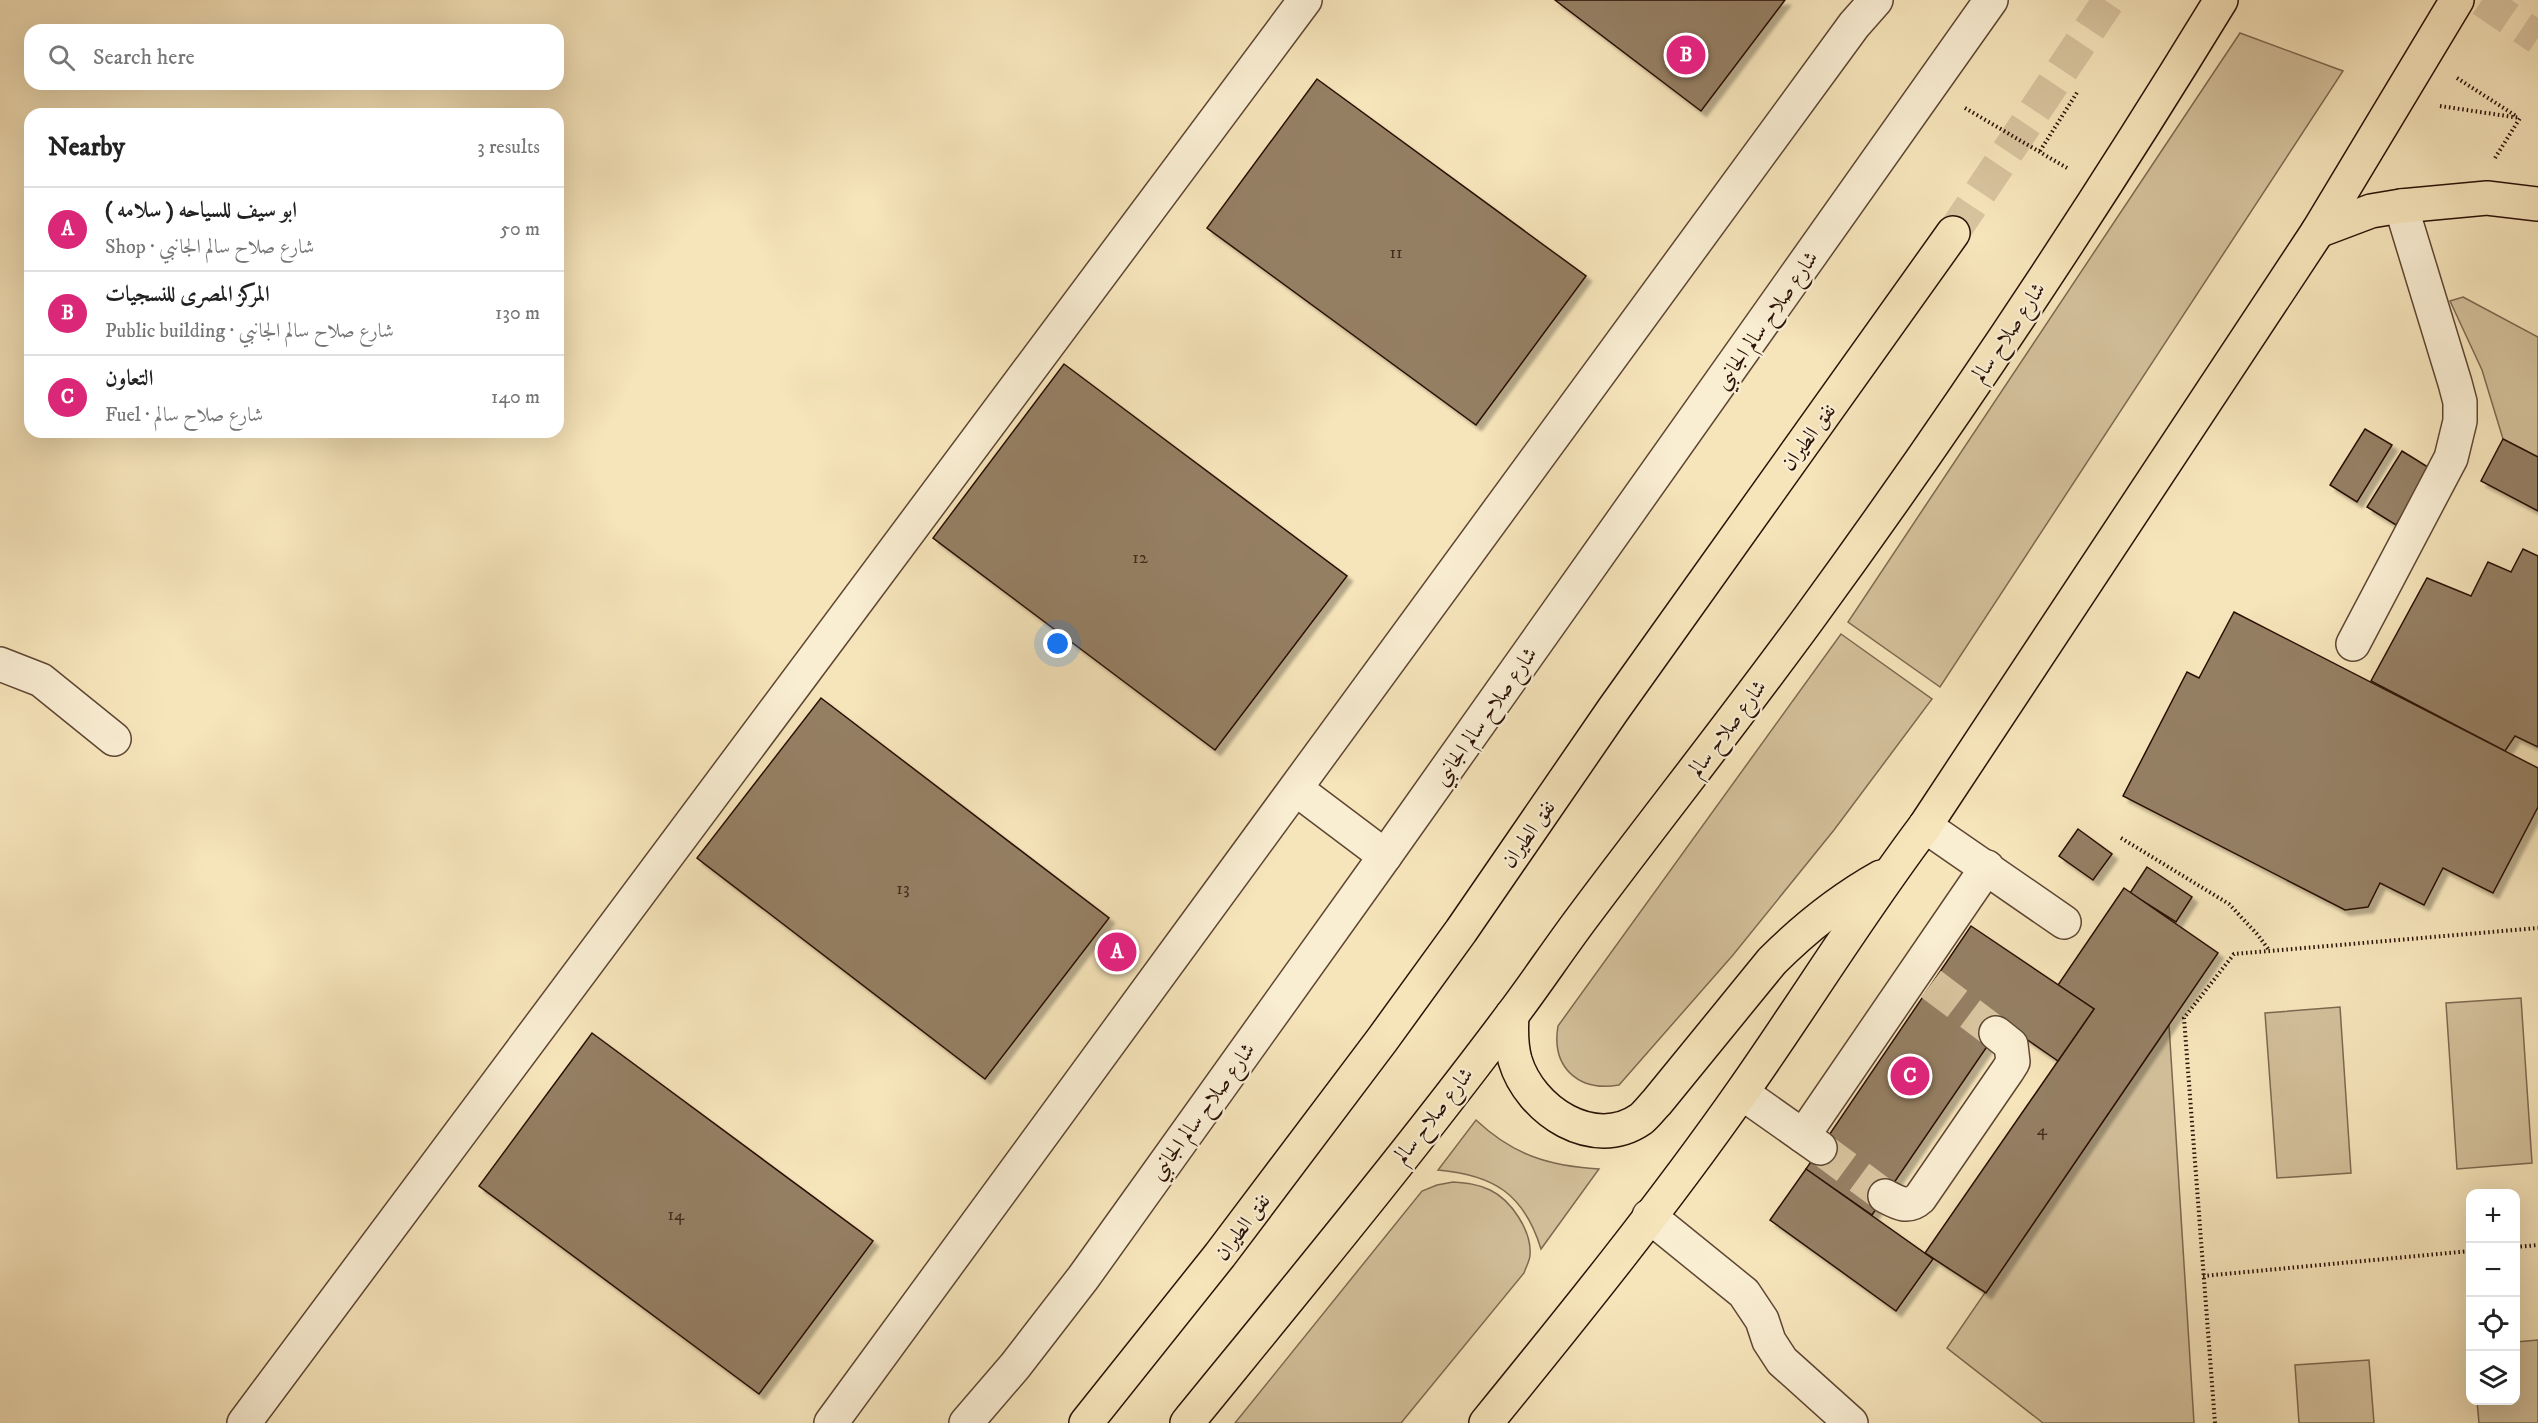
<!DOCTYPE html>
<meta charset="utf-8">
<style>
:root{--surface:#fff;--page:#f2f2f2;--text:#222;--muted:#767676;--line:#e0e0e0;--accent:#db2777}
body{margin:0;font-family:"IM FELL DW Pica",Amiri,serif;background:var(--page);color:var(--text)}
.controls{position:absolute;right:18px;bottom:18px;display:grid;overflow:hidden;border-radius:12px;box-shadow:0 6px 24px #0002}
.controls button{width:54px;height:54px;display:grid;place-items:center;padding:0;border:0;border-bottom:2px solid var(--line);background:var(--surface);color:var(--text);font:30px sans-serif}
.you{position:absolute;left:1058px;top:644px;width:21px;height:21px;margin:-15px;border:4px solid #fff;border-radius:50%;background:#1a73e8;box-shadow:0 0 0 9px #1a73e833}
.badge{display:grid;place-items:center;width:39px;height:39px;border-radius:50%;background:var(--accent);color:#fff;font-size:20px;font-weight:700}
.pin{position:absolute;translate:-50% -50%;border:3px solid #fff;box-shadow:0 2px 6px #0006}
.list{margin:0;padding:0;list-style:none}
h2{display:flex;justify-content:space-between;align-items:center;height:78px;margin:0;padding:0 24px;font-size:26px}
h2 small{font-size:20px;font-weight:400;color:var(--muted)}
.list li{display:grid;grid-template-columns:39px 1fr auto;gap:18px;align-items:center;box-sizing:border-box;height:84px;padding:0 24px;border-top:2px solid var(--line)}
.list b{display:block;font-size:22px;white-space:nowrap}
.list p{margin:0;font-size:20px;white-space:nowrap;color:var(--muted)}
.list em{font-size:20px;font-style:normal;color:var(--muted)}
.icon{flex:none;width:33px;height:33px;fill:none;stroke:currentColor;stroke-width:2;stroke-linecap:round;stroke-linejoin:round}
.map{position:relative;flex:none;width:2538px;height:1423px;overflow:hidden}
.search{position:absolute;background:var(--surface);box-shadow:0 6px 24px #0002;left:24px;top:24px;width:540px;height:66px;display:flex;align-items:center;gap:15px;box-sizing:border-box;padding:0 21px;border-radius:18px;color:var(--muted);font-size:22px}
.panel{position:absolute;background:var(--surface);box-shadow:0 6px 24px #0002;left:24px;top:108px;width:540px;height:330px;border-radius:18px}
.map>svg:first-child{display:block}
.green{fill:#d3c09b;stroke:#7f6850;stroke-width:1.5}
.building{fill:#957f64;stroke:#2b1106;stroke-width:1.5;filter:url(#shadow)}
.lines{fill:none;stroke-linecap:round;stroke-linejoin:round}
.minor-tunnel{stroke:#d8c49f;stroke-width:33;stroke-dasharray:33 16;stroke-linecap:butt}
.major-tunnel{stroke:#d8c49f;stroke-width:33;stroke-dasharray:33 16;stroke-linecap:butt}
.minor-casing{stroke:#5e4633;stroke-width:36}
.major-casing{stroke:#2b1106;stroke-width:36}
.highway-casing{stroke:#2b1106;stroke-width:36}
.path{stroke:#2b1106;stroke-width:4;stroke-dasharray:1.5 3;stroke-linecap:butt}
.minor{stroke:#f9edd2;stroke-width:33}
.major{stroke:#f6e4ba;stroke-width:33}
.highway{stroke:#f6e4ba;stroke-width:33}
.labels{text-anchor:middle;stroke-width:4.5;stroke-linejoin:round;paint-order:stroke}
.number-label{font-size:18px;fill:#462c1e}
.street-label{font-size:21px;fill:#2b1106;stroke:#f9edd2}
</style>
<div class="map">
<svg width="2538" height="1423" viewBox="0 0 2538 1423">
<defs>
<filter id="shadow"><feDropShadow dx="5.5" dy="5.5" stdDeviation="1.5" flood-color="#0004"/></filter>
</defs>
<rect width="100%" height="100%" fill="#f6e4ba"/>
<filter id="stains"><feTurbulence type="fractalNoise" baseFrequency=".00333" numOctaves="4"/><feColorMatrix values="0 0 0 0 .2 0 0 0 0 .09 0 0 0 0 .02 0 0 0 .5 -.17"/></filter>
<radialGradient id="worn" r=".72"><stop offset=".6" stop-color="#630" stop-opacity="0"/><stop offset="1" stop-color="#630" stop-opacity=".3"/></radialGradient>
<g class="green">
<path d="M2240 33 2343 71 1940 687 1848 622Z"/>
<path d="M2463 297 2538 337V457L2503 439 2482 370 2450 301Z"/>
<path d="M1841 634 1932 699 1834 830 1733 955 1619 1085C1579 1092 1551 1068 1558 1026Z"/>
<path d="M2521 998 2532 1163 2457 1169 2446 1003Z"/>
<path d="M2340 1007 2351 1173 2277 1178 2265 1013Z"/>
<path d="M2169 1025 2194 1423H2043L1947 1348Z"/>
<path d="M1476 1120C1513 1155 1549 1166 1599 1169L1541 1249C1524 1194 1494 1175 1438 1170Z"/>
<path d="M1453 1182C1466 1183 1478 1184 1490 1190 1511 1200 1532 1231 1530 1255 1530 1260 1526 1267 1524 1273L1401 1423H1235L1422 1191 1437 1185Z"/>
<path d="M2538 1340V1423H2479L2477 1401 2516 1400V1342Z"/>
<path d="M2369 1360 2374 1423H2299L2295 1365Z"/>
</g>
<g class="building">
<path d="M1555 0H1785L1701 111Z"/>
<path d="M1317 79 1586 276 1476 425 1207 228Z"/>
<path d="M1064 364 1347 576 1215 750 933 538Z"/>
<path d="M2365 429 2392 445 2357 502 2330 485Z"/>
<path d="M2503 439 2538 457V511L2481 481Z"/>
<path d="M2402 451 2431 469 2396 525 2367 507Z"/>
<path d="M2523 549 2538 556V747L2515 736 2505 751 2371 681 2427 578 2471 596 2488 562 2511 572Z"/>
<path d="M2234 612 2538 768V807L2493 893 2443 868 2424 905 2380 883 2368 907 2345 910 2123 796 2187 672 2199 678Z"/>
<path d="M821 698 1109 918 985 1079 697 858Z"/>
<path d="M2078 829 2112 854 2093 880 2059 856Z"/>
<path d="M2147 867 2192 897 2176 922 2130 893Z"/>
<path d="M2124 888 2218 953 1986 1293 1925 1253 2094 1009 2058 985Z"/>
<path d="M1971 926 2094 1009 2058 1061 2003 1023 1872 1215 1806 1169Z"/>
<path d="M592 1033 873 1241 759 1394 479 1186Z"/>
<path d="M1806 1169 1933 1259 1896 1311 1770 1220Z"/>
</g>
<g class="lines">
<g class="minor-tunnel">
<path d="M1931 984 1996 1033"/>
<path d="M1820 1148 1885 1196"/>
</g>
<g class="major-tunnel">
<path d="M2482 0 2538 38"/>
<path d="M1953 233 2109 0"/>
</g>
<g class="minor-casing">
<g id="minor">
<path d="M2353 644 2451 458 2460 421V402L2455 383 2401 206"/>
<path d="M0 664 41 680 114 739"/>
<path d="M1296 789 1385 856"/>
<path d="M1925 826 2064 922"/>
<path d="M1742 1093 1820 1148"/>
<path d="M1803 1136 1987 867"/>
<path d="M1885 1196C1898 1203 1908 1209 1920 1198L2008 1070 2013 1062 2011 1045 1996 1033"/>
<path d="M1649 1216 1744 1293 1762 1320 1769 1341 1782 1361 1851 1423"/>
<path d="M244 1423 1305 0"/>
<path d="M831 1423 1854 25 1876 0"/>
<path d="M966 1423 1015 1366 1083 1278 1385 856 1991 0"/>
</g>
</g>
<g class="major-casing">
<g id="major">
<path d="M2318 231 2371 211 2401 206 2487 198 2538 204"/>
<path d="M1086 1423 1220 1255 1382 1040 1461 931 1613 710 1953 233"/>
</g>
</g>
<g class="highway-casing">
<g id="highway">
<path d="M1512 1015C1511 1030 1511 1045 1515 1060 1530 1111 1594 1152 1641 1119 1647 1114 1652 1107 1657 1102L1772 961C1805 928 1840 900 1881 877"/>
<path d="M1187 1423C1297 1288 1408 1154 1512 1015 1537 982 1560 947 1585 914 1659 815 1736 718 1809 618 1955 418 2092 211 2221 0"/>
<path d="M1486 1423C1574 1315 1662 1206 1742 1092 1804 1004 1860 912 1925 826L2318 231 2457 0"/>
</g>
</g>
<g class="path">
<path d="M2457 78 2516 116"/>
<path d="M2440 106 2520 118"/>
<path d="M1965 108 2067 168"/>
<path d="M2040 151 2078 91"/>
<path d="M2495 158 2520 118"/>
<path d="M2121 838 2229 904 2257 934 2269 950"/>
<path d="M2516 1247 2538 1245"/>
<path d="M2203 1276 2470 1251"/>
<path d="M2215 1423 2184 1018 2234 954 2538 928"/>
</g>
<use href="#minor" class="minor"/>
<use href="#major" class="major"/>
<use href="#highway" class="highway"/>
</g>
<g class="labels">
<g class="number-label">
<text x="1396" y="258">11</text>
<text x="1140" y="563">12</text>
<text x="903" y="894">13</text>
<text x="2042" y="1135">4</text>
<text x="676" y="1220">14</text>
</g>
<g class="street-label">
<text transform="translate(1766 320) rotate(-55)" y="7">شارع صلاح سالم الجانبي</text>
<text transform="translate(2008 332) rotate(-56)" y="7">شارع صلاح سالم</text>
<text transform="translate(1808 437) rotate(-54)" y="7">نفق الطيران</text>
<text transform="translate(1485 716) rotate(-55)" y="7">شارع صلاح سالم الجانبي</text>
<text transform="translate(1727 728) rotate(-53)" y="7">شارع صلاح سالم</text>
<text transform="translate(1528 834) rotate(-55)" y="7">نفق الطيران</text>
<text transform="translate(1202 1111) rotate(-54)" y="7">شارع صلاح سالم الجانبي</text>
<text transform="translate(1433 1115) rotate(-52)" y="7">شارع صلاح سالم</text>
<text transform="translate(1242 1227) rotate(-53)" y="7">نفق الطيران</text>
</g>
</g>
<rect width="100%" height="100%" filter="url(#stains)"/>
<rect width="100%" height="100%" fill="url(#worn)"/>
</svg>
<div class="controls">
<button>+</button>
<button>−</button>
<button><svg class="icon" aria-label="locate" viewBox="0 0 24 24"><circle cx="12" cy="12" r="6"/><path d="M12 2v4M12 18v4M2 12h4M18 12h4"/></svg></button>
<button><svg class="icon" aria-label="layers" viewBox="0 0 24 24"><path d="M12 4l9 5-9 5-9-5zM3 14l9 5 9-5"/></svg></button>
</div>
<div class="you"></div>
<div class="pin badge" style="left:1117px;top:952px">A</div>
<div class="pin badge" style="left:1686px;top:55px">B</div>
<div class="pin badge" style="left:1910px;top:1076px">C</div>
<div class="search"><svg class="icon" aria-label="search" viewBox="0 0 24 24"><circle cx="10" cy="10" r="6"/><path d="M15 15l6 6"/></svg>Search here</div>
<section class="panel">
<h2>Nearby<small>3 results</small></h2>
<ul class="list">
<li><span class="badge">A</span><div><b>ابو سيف للسياحه ( سلامه )</b><p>Shop · شارع صلاح سالم الجانبي</p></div><em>50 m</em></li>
<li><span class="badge">B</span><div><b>المركز المصرى للنسجيات</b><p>Public building · شارع صلاح سالم الجانبي</p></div><em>130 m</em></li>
<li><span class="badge">C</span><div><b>التعاون</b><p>Fuel · شارع صلاح سالم</p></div><em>140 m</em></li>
</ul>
</section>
</div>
